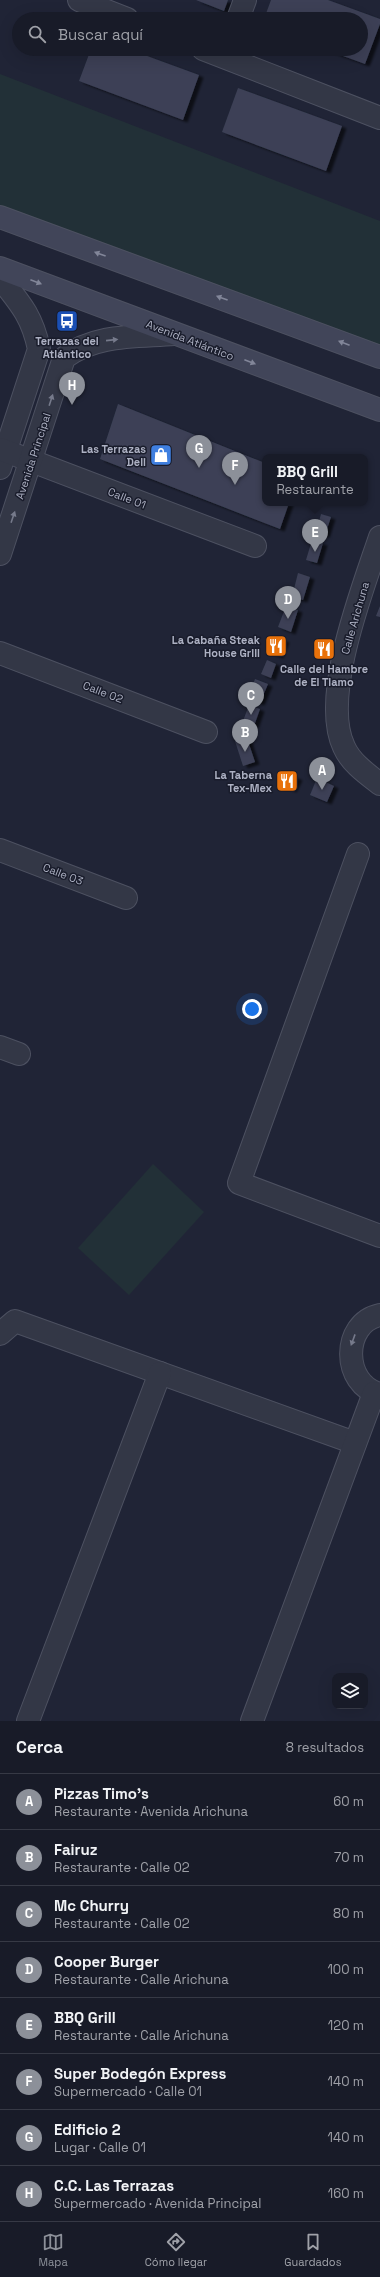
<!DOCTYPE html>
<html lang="es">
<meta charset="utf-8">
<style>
:root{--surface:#181b28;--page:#252834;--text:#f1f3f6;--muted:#9fa1a8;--line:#363945;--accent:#8c9099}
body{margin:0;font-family:"Space Grotesk",sans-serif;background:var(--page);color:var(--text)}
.controls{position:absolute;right:12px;bottom:12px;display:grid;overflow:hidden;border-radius:8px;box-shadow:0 4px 16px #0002}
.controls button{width:36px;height:36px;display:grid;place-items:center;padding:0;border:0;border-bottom:1px solid var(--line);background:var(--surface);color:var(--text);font:20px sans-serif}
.you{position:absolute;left:252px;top:1009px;width:14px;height:14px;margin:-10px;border:3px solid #fff;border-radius:50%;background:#1a73e8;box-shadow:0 0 0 6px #1a73e833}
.badge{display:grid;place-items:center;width:26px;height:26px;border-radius:50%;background:var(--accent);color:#fff;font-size:13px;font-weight:700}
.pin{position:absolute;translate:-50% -33px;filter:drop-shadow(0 1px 2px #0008)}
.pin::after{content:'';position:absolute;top:21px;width:14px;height:12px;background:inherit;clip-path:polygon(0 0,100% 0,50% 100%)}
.popup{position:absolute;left:262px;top:454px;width:106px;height:52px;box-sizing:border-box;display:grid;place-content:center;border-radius:8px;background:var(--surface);filter:drop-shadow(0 1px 3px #0005);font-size:13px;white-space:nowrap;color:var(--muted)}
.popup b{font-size:15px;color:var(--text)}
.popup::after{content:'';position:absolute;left:50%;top:100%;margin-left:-8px;border:8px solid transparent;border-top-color:var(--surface)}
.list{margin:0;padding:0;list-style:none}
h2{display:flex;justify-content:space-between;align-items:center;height:52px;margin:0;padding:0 16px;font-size:17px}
h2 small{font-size:13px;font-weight:400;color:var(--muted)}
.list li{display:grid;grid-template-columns:26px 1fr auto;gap:12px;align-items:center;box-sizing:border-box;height:56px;padding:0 16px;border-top:1px solid var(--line)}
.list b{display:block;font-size:15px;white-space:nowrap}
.list p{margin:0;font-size:13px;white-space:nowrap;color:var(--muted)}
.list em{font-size:13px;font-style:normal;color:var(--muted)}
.icon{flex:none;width:22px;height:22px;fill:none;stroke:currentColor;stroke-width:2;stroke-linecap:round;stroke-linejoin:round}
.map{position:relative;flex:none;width:380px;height:1721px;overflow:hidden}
.search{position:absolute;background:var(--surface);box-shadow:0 4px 16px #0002;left:12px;right:12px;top:12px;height:44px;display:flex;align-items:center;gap:10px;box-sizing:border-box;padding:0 14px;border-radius:22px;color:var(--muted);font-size:15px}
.sheet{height:500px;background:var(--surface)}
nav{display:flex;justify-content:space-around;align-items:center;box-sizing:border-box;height:56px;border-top:1px solid var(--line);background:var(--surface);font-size:11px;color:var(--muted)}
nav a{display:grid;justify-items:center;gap:2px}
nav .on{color:var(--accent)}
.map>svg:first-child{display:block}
.green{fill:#223037}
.building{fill:#3c4156;filter:url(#shadow)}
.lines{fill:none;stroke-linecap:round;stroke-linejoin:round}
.minor-casing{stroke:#4d5161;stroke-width:24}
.secondary-casing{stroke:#4d5161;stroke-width:24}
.minor{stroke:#333746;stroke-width:22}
.secondary{stroke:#414559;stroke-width:22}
.oneway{fill:#828699}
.oneway2{fill:#767a8b}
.labels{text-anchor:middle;stroke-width:3;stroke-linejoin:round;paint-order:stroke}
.street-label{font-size:11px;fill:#adb1c3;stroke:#191c2b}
.poi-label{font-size:11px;font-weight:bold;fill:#adb1c3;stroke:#191c2b;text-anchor:end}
</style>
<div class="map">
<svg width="380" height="1721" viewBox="0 0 380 1721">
<defs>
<filter id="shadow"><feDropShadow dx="4.5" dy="2.5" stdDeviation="1" flood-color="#0009"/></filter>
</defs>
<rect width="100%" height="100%" fill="#202436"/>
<g class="green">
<path d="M0 74 380 221V357L0 217Z"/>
<path d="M153 1164 204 1212 129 1295 78 1248Z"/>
</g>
<g class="building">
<path d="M196 0H228L224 11Z"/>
<path d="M271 0H328L380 19V24L365 64 324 49H361V19H264Z"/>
<path d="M91 49H128L199 75 183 120 79 81Z"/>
<path d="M238 88 342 126 326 171 222 132Z"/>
<path d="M118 404 265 463V503H289L280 529 100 459Z"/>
<path d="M321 514 331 517 325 535 316 533Z"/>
<path d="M312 540 323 543 317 563 306 560Z"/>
<path d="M298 573 310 577 303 600 292 597Z"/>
<path d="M286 606 298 610 291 632 278 627Z"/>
<path d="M380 606V617L376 616Z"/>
<path d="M273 636 285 640 279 656 267 652Z"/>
<path d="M267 660 276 664 271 678 261 674Z"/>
<path d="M255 679 268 684 260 703 248 698Z"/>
<path d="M249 705 260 709 254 726 243 721Z"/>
<path d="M247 738 255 762 243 766 235 741Z"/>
<path d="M282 771 298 778 292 790 277 784Z"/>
<path d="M317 778 334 786 327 802 310 795Z"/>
</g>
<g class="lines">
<g class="minor-casing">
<g id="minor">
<path d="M79 0 127 19"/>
<path d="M238 19 245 0"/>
<path d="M203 49 380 118"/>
<path d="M0 278C20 303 32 316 39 349L0 468"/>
<path d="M0 449 255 546"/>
<path d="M380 537C363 588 320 697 344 747 351 763 367 774 380 784"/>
<path d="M0 554 64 358C94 334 137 337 174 334"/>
<path d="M0 653 206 732"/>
<path d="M0 850 126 898"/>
<path d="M358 854 239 1183 380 1236"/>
<path d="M0 1047 19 1054"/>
<path d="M380 1315C341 1323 342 1385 380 1394"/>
<path d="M0 1334 15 1321 355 1443"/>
<path d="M28 1721 160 1373"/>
<path d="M252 1721 374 1393"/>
</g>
</g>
<g class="secondary-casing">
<g id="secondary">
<path d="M0 217 380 357"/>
<path d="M0 268 380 410"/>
</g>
</g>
<use href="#minor" class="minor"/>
<use href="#secondary" class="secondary"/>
</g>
<defs><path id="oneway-solid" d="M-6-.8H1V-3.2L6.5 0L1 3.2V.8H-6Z"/></defs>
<g class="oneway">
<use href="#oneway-solid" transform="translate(100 254) rotate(-160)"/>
<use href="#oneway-solid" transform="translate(36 282) rotate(21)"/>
<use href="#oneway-solid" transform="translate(222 298) rotate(-160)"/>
<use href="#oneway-solid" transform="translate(344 343) rotate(-159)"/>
<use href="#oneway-solid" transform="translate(250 362) rotate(21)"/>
</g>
<g class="oneway2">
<use href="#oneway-solid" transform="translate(112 340) rotate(-6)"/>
<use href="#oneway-solid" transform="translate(51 400) rotate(-72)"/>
<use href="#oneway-solid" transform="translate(13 517) rotate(-71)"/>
<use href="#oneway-solid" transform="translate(353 1340) rotate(110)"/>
</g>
<defs>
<g id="bus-square" transform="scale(1.15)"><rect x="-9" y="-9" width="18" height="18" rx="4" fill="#1a4fb4" stroke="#191c2b"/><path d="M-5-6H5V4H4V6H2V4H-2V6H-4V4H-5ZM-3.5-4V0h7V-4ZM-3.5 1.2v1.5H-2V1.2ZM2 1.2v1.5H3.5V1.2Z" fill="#fff"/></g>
<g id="shop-square" transform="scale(1.15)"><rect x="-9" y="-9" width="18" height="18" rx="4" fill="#3f7fe0" stroke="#191c2b"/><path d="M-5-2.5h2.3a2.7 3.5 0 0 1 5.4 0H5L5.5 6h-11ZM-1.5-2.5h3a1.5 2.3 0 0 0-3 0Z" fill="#fff"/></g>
<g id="restaurant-square" transform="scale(1.15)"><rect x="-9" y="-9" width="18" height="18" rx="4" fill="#e8710a" stroke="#191c2b"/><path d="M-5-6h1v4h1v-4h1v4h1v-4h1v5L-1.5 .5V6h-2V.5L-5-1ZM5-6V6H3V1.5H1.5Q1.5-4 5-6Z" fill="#fff"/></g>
</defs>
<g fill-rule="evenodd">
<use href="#bus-square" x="67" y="321"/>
<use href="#shop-square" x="161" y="455"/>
<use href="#restaurant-square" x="276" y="646"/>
<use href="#restaurant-square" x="324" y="649"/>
<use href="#restaurant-square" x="287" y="781"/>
</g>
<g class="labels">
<g class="street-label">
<text transform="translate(190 340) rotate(21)" y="4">Avenida Atlántico</text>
<text transform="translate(33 456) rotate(-72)" y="4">Avenida Principal</text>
<text transform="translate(127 498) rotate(21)" y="4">Calle 01</text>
<text transform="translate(355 618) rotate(-74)" y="4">Calle Arichuna</text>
<text transform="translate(103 692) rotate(21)" y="4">Calle 02</text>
<text transform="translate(63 874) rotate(21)" y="4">Calle 03</text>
</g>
<g class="poi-label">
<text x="67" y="345" text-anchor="middle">Terrazas del<tspan x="67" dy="13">Atlántico</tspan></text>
<text x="146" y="453">Las Terrazas<tspan x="146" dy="13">Deli</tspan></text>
<text x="260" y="644">La Cabaña Steak<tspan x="260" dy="13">House Grill</tspan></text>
<text x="324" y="673" text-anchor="middle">Calle del Hambre<tspan x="324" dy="13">de El Tiamo</tspan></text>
<text x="272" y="779">La Taberna<tspan x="272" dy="13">Tex-Mex</tspan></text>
</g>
</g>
</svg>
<div class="controls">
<button><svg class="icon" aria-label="layers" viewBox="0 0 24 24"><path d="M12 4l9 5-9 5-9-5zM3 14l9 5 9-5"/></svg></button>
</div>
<div class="you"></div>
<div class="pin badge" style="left:322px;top:790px">A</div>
<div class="pin badge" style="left:245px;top:752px">B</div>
<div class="pin badge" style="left:251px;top:715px">C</div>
<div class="pin badge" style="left:288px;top:619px">D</div>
<div class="pin badge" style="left:315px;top:552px">E</div>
<div class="popup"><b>BBQ Grill</b>Restaurante</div>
<div class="pin badge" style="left:235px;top:485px">F</div>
<div class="pin badge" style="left:199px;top:468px">G</div>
<div class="pin badge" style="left:72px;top:405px">H</div>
<div class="search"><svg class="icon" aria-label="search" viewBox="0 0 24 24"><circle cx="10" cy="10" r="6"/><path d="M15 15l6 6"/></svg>Buscar aquí</div>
</div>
<section class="sheet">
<h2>Cerca<small>8 resultados</small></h2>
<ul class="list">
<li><span class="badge">A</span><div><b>Pizzas Timo's</b><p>Restaurante · Avenida Arichuna</p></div><em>60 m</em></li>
<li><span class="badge">B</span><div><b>Fairuz</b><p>Restaurante · Calle 02</p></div><em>70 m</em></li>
<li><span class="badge">C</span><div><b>Mc Churry</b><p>Restaurante · Calle 02</p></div><em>80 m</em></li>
<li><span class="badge">D</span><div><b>Cooper Burger</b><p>Restaurante · Calle Arichuna</p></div><em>100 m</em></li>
<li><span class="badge">E</span><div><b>BBQ Grill</b><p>Restaurante · Calle Arichuna</p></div><em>120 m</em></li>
<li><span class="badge">F</span><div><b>Super Bodegón Express</b><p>Supermercado · Calle 01</p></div><em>140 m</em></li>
<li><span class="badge">G</span><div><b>Edificio 2</b><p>Lugar · Calle 01</p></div><em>140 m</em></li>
<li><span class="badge">H</span><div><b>C.C. Las Terrazas</b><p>Supermercado · Avenida Principal</p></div><em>160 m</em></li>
</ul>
</section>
<nav>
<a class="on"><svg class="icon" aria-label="map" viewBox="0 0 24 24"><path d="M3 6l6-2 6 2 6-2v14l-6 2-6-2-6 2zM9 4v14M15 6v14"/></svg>Mapa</a>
<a><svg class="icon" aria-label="directions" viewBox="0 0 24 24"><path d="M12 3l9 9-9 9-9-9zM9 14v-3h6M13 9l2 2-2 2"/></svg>Cómo llegar</a>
<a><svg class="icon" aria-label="saved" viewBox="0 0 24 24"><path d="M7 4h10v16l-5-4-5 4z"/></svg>Guardados</a>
</nav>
